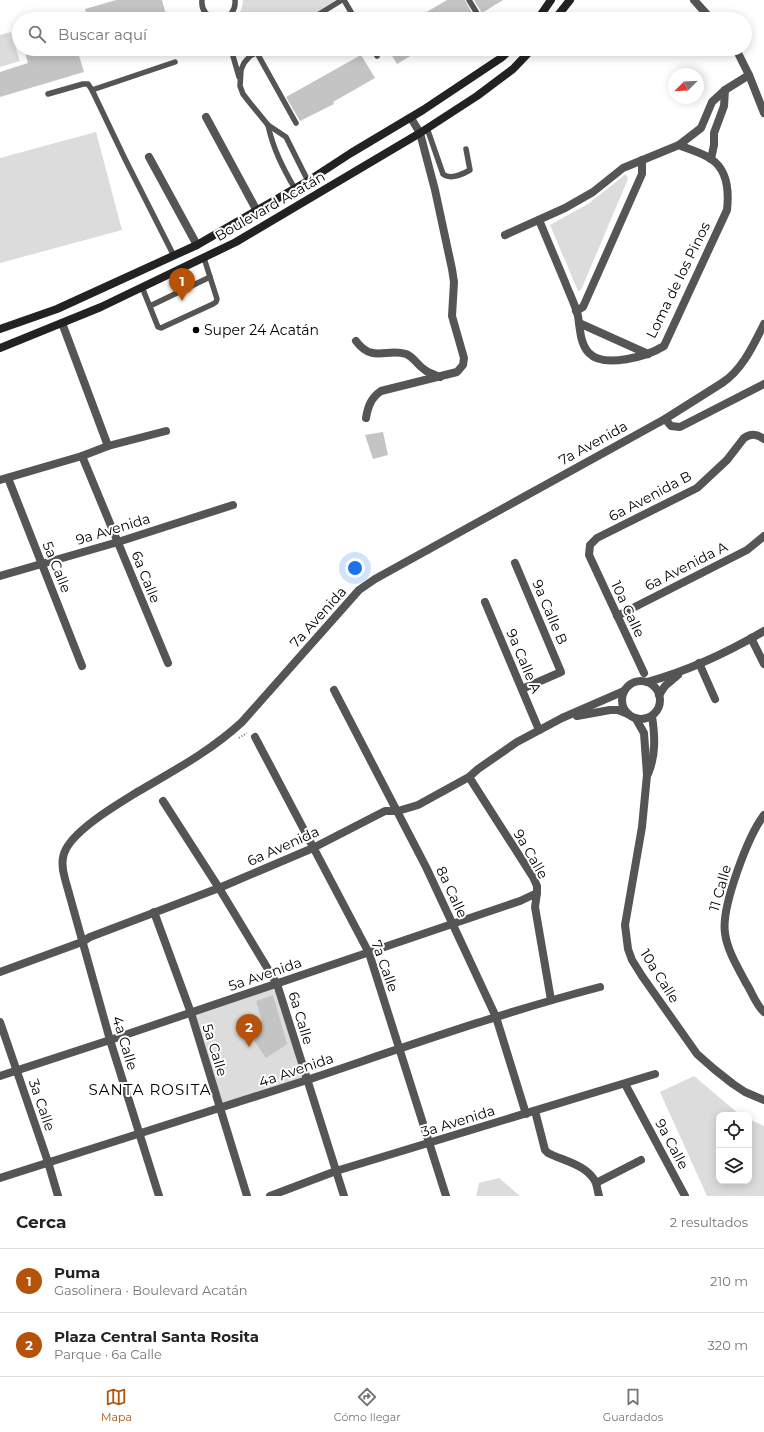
<!DOCTYPE html>
<html lang="es">
<meta charset="utf-8">
<style>
:root{--surface:#fff;--page:#f6f6f6;--text:#222;--muted:#767676;--line:#e0e0e0;--accent:#b45309}
body{margin:0;font-family:Montserrat,sans-serif;background:var(--page);color:var(--text)}
.controls{position:absolute;right:12px;bottom:12px;display:grid;overflow:hidden;border-radius:8px;box-shadow:0 2px 10px #0003}
.controls button{width:36px;height:36px;display:grid;place-items:center;padding:0;border:0;border-bottom:1px solid var(--line);background:var(--surface);color:var(--text);font:20px sans-serif}
.compass{position:absolute;left:668px;top:68px;width:36px;height:36px;border-radius:50%;background:var(--surface);box-shadow:0 2px 10px #0003;rotate:246deg}
.you{position:absolute;left:355px;top:568px;width:14px;height:14px;margin:-10px;border:3px solid #fff;border-radius:50%;background:#1a73e8;box-shadow:0 0 0 6px #1a73e833}
.badge{display:grid;place-items:center;width:26px;height:26px;border-radius:50%;background:var(--accent);color:#fff;font-size:13px;font-weight:700}
.pin{position:absolute;translate:-50% -33px;filter:drop-shadow(0 1px 2px #0008)}
.pin::after{content:'';position:absolute;top:21px;width:14px;height:12px;background:inherit;clip-path:polygon(0 0,100% 0,50% 100%)}
.list{margin:0;padding:0;list-style:none}
h2{display:flex;justify-content:space-between;align-items:center;height:52px;margin:0;padding:0 16px;font-size:17px}
h2 small{font-size:13px;font-weight:400;color:var(--muted)}
.list li{display:grid;grid-template-columns:26px 1fr auto;gap:12px;align-items:center;box-sizing:border-box;height:64px;padding:0 16px;border-top:1px solid var(--line)}
.list b{display:block;font-size:15px;white-space:nowrap}
.list p{margin:0;font-size:13px;white-space:nowrap;color:var(--muted)}
.list em{font-size:13px;font-style:normal;color:var(--muted)}
.icon{flex:none;width:22px;height:22px;fill:none;stroke:currentColor;stroke-width:2;stroke-linecap:round;stroke-linejoin:round}
.map{position:relative;flex:none;width:764px;height:1196px;overflow:hidden}
.search{position:absolute;background:var(--surface);box-shadow:0 2px 10px #0003;left:12px;right:12px;top:12px;height:44px;display:flex;align-items:center;gap:10px;box-sizing:border-box;padding:0 14px;border-radius:22px;color:var(--muted);font-size:15px}
.sheet{height:180px;background:var(--surface)}
nav{display:flex;justify-content:space-around;align-items:center;box-sizing:border-box;height:56px;border-top:1px solid var(--line);background:var(--surface);font-size:11px;color:var(--muted)}
nav a{display:grid;justify-items:center;gap:2px}
nav .on{color:var(--accent)}
.map>svg:first-child{display:block}
.green{fill:#dcdcdc}
.building{fill:#c4c4c4}
.lines{fill:none;stroke-linecap:round;stroke-linejoin:round}
.path{stroke:#777;stroke-width:2;stroke-dasharray:1 2;stroke-linecap:butt}
.service{stroke:#555;stroke-width:5.5}
.minor{stroke:#555;stroke-width:8}
.tertiary{stroke:#555;stroke-width:8}
.secondary{stroke:#222;stroke-width:8}
.poi-dot{fill:#000;stroke:#fff;stroke-width:1.5}
.labels{text-anchor:middle;stroke-width:4;stroke-linejoin:round;paint-order:stroke}
.street-label{font-size:14px;fill:#000;stroke:#fff}
.poi-label{font-size:14px;fill:#000;stroke:#fff;text-anchor:start}
.neighbourhood-label{font-size:15px;letter-spacing:1px;fill:#000;stroke:#fff}
</style>
<div class="map">
<svg width="764" height="1196" viewBox="0 0 764 1196">
<rect width="100%" height="100%" fill="#fff"/>
<g class="green">
<path d="M243 0H336L306 19H239C239 13 243 7 243 0Z"/>
<path d="M11 32 20 61 0 67V35Z"/>
<path d="M96 132 122 230 0 263V158Z"/>
<path d="M626 174 628 179 581 290 578 291 550 225 588 204Z"/>
<path d="M277 984 307 1080 220 1108 191 1013Z"/>
<path d="M694 1076 740 1115H719V1181H749V1119L764 1126V1196H707L660 1092Z"/>
<path d="M499 1178 520 1196H476L479 1183Z"/>
</g>
<g class="building">
<path d="M116 0H162L167 18 163 19H88L85 9Z"/>
<path d="M447 0H465L474 17 471 19H428L425 13Z"/>
<path d="M474 0H503L482 13Z"/>
<path d="M24 49H77L84 72 0 97V72L28 63Z"/>
<path d="M388 49H422L397 64Z"/>
<path d="M361 55 375 78 333 102 334 104 300 121 286 97Z"/>
<path d="M383 432 388 455 373 459 365 435Z"/>
<path d="M273 995 287 1044 266 1058 251 1036 257 1032 254 1026 262 1021 256 1001Z"/>
</g>
<g class="lines">
<path class="path" d="M239 738 247 733"/>
<g class="service">
<path d="M202 0C201 10 206 16 216 19"/>
<path d="M344 0 355 19"/>
<path d="M469 0 478 15"/>
<path d="M220 19C230 18 236 10 235 0"/>
<path d="M311 19 342 0"/>
<path d="M231 49 239 77"/>
<path d="M240 49 257 53"/>
<path d="M263 49 250 56 244 63 241 70 240 86 243 94 250 103 268 125 286 137 308 181"/>
<path d="M373 49 377 56"/>
<path d="M257 53 296 123"/>
<path d="M92 90 175 62"/>
<path d="M48 94 83 84H88L92 90 125 159 174 256"/>
<path d="M268 125C273 149 283 168 295 189"/>
<path d="M427 128 443 174C450 180 463 174 470 170L466 149"/>
<path d="M142 287 158 327 161 328 213 304 216 302 217 299 204 258"/>
<path d="M150 306 210 277"/>
</g>
<g class="minor">
<path d="M206 117 257 211"/>
<path d="M149 157 197 245"/>
<path d="M711 159 714 145V133L724 106 725 90"/>
<path d="M539 220C548 241 556 261 565 282 569 293 575 304 578 316 580 328 580 344 589 353 604 369 648 356 664 346L727 210C729 192 728 170 711 159 703 153 688 149 679 145"/>
<path d="M505 235 565 208 593 192 623 168 679 145 701 128 712 102 725 90 749 75"/>
<path d="M576 311 583 307 642 174V160"/>
<path d="M62 323 108 446"/>
<path d="M579 323 648 354"/>
<path d="M356 341C372 363 387 348 406 354 414 357 418 366 425 370 429 373 435 375 440 377"/>
<path d="M366 418C368 406 371 398 381 391L457 372 463 365 464 358 452 316 454 282 452 269 435 190 420 133 411 118"/>
<path d="M82 456 168 663"/>
<path d="M8 478 82 666"/>
<path d="M0 480 82 456 108 446 166 431"/>
<path d="M515 563 561 672 522 689"/>
<path d="M0 576 118 542 233 505"/>
<path d="M485 602 539 730"/>
<path d="M617 616 747 550 764 536"/>
<path d="M751 638 764 664"/>
<path d="M699 663 715 699"/>
<path d="M644 673 589 555 590 545 597 538 697 488 727 460 744 438C751 433 757 434 764 439"/>
<path d="M334 690 426 867 496 1017 526 1114"/>
<path d="M255 737 369 953 446 1196"/>
<path d="M163 801 219 888 277 984 344 1196"/>
<path d="M764 815C748 836 721 907 725 933 727 950 738 968 746 983 752 992 756 1005 764 1012"/>
<path d="M537 893 535 907 551 1000"/>
<path d="M154 912 191 1013 247 1196"/>
<path d="M0 972 82 942"/>
<path d="M0 1022 48 1162 58 1196"/>
<path d="M0 1076 110 1040"/>
<path d="M625 1084 685 1196"/>
<path d="M535 1111 545 1150 548 1153C564 1161 588 1165 596 1183 597 1187 598 1192 599 1196"/>
<path d="M0 1178C101 1145 203 1114 304 1081 402 1048 500 1013 600 987"/>
<path d="M596 1183 641 1160"/>
<path d="M270 1196 336 1171 655 1074"/>
</g>
<g class="tertiary">
<path d="M694 0 711 19"/>
<path d="M736 49 749 75 764 113"/>
<path d="M665 419 671 426 680 427 764 384"/>
<circle cx="641" cy="700" r="19"/>
<path d="M647 682C688 671 728 652 764 631"/>
<path d="M659 695 665 686 678 675"/>
<path d="M577 716 610 710H618L628 714"/>
<path d="M636 719 644 733 647 775 642 827 625 925 628 949 632 960 642 976 697 1054 714 1069 733 1084 745 1092 764 1100"/>
<path d="M648 774C656 755 655 736 652 716"/>
<path d="M82 942 90 937 219 888 313 848 385 811H398L418 805 469 777 478 769 517 742 562 718 624 691"/>
<path d="M110 1040 520 901 537 893V886L533 877 469 777"/>
<path d="M159 1196 110 1040 65 879C62 869 61 858 66 849 77 828 118 804 139 791 175 770 212 750 242 722L359 590 375 579 665 419 722 383C742 370 753 346 764 324"/>
</g>
<g class="secondary">
<path d="M538 19 551 0"/>
<path d="M555 19 570 0"/>
<path d="M0 329 57 309 197 245 308 181 351 153 423 110 501 58 511 49"/>
<path d="M0 348 101 307 236 242 420 133 477 96 513 69 532 49"/>
</g>
</g>
<circle class="poi-dot" cx="196" cy="330" r="4"/>
<g class="labels">
<g class="street-label">
<text transform="translate(270 206) rotate(-30)" y="5">Boulevard Acatán</text>
<text transform="translate(678 280) rotate(-64)" y="5">Loma de los Pinos</text>
<text transform="translate(593 443) rotate(-29)" y="5">7a Avenida</text>
<text transform="translate(650 496) rotate(-28)" y="5">6a Avenida B</text>
<text transform="translate(113 529) rotate(-17)" y="5">9a Avenida</text>
<text transform="translate(686 566) rotate(-27)" y="5">6a Avenida A</text>
<text transform="translate(57 567) rotate(68)" y="5">5a Calle</text>
<text transform="translate(146 577) rotate(68)" y="5">6a Calle</text>
<text transform="translate(628 609) rotate(65)" y="5">10a Calle</text>
<text transform="translate(550 612) rotate(67)" y="5">9a Calle B</text>
<text transform="translate(318 617) rotate(-48)" y="5">7a Avenida</text>
<text transform="translate(524 661) rotate(67)" y="5">9a Calle A</text>
<text transform="translate(283 846) rotate(-24)" y="5">6a Avenida</text>
<text transform="translate(531 854) rotate(60)" y="5">9a Calle</text>
<text transform="translate(720 888) rotate(-74)" y="5">11 Calle</text>
<text transform="translate(452 892) rotate(65)" y="5">8a Calle</text>
<text transform="translate(385 966) rotate(70)" y="5">7a Calle</text>
<text transform="translate(265 974) rotate(-19)" y="5">5a Avenida</text>
<text transform="translate(660 976) rotate(58)" y="5">10a Calle</text>
<text transform="translate(301 1018) rotate(73)" y="5">6a Calle</text>
<text transform="translate(125 1043) rotate(73)" y="5">4a Calle</text>
<text transform="translate(215 1050) rotate(73)" y="5">5a Calle</text>
<text transform="translate(296 1070) rotate(-19)" y="5">4a Avenida</text>
<text transform="translate(42 1105) rotate(71)" y="5">3a Calle</text>
<text transform="translate(458 1121) rotate(-17)" y="5">3a Avenida</text>
<text transform="translate(672 1144) rotate(62)" y="5">9a Calle</text>
</g>
<g class="poi-label">
<text x="204" y="335">Super 24 Acatán</text>
</g>
<g class="neighbourhood-label">
<text x="150" y="1095">SANTA ROSITA</text>
</g>
</g>
</svg>
<div class="controls">
<button><svg class="icon" aria-label="locate" viewBox="0 0 24 24"><circle cx="12" cy="12" r="6"/><path d="M12 2v4M12 18v4M2 12h4M18 12h4"/></svg></button>
<button><svg class="icon" aria-label="layers" viewBox="0 0 24 24"><path d="M12 4l9 5-9 5-9-5zM3 14l9 5 9-5"/></svg></button>
</div>
<svg class="compass" viewBox="-18 -18 36 36"><path d="M0-13l5 13h-10z" fill="#e53935"/><path d="M0 13l5-13h-10z" fill="#767676"/></svg>
<div class="you"></div>
<div class="pin badge" style="left:182px;top:301px">1</div>
<div class="pin badge" style="left:249px;top:1047px">2</div>
<div class="search"><svg class="icon" aria-label="search" viewBox="0 0 24 24"><circle cx="10" cy="10" r="6"/><path d="M15 15l6 6"/></svg>Buscar aquí</div>
</div>
<section class="sheet">
<h2>Cerca<small>2 resultados</small></h2>
<ul class="list">
<li><span class="badge">1</span><div><b>Puma</b><p>Gasolinera · Boulevard Acatán</p></div><em>210 m</em></li>
<li><span class="badge">2</span><div><b>Plaza Central Santa Rosita</b><p>Parque · 6a Calle</p></div><em>320 m</em></li>
</ul>
</section>
<nav>
<a class="on"><svg class="icon" aria-label="map" viewBox="0 0 24 24"><path d="M3 6l6-2 6 2 6-2v14l-6 2-6-2-6 2zM9 4v14M15 6v14"/></svg>Mapa</a>
<a><svg class="icon" aria-label="directions" viewBox="0 0 24 24"><path d="M12 3l9 9-9 9-9-9zM9 14v-3h6M13 9l2 2-2 2"/></svg>Cómo llegar</a>
<a><svg class="icon" aria-label="saved" viewBox="0 0 24 24"><path d="M7 4h10v16l-5-4-5 4z"/></svg>Guardados</a>
</nav>
